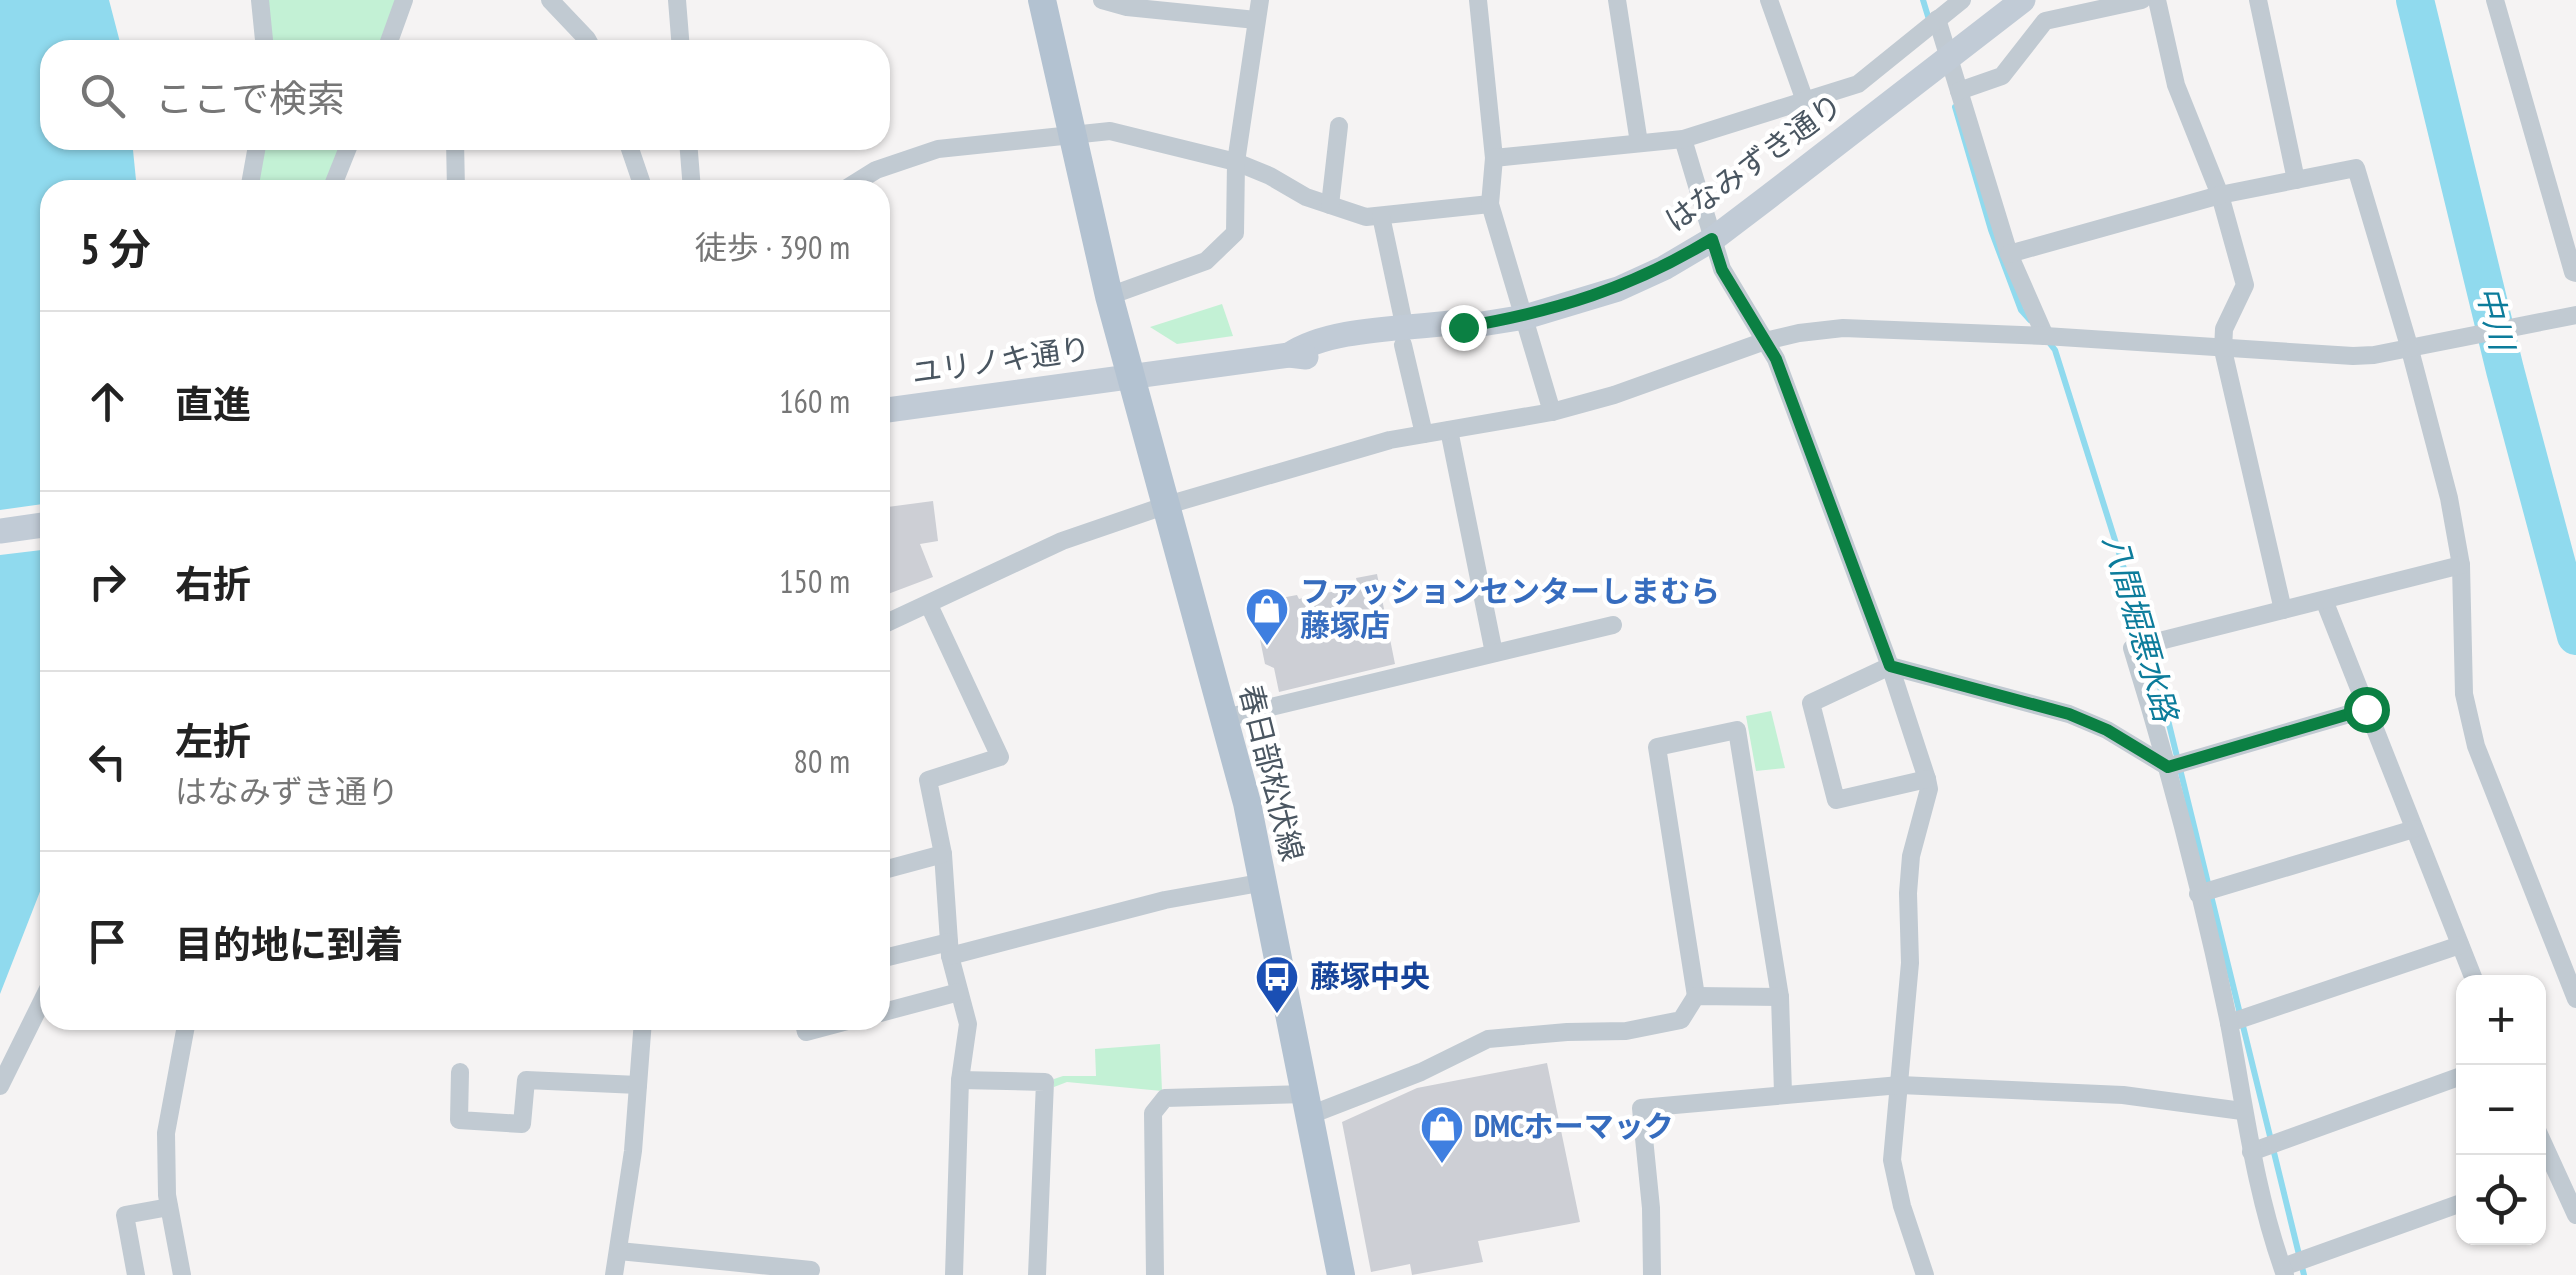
<!DOCTYPE html>
<html lang="ja">
<meta charset="utf-8">
<style>
:root{--surface:#fff;--page:#f6f6f6;--text:#222;--muted:#767676;--line:#e0e0e0}
body{margin:0;font-family:"PT Sans Narrow","Noto Sans JP",sans-serif;background:var(--page);color:var(--text)}
.controls{position:absolute;right:30px;bottom:30px;display:grid;overflow:hidden;border-radius:20px;box-shadow:0 2px 8px #0004}
.controls button{width:90px;height:90px;display:grid;place-items:center;padding:0;border:0;border-bottom:2px solid var(--line);background:var(--surface);color:var(--text);font:50px sans-serif}
.stop{position:absolute;width:30px;height:30px;margin:-22px;border:8px solid #0b8043;border-radius:50%;background:#fff}
.stop.end{background:#0b8043;border-color:#fff;box-shadow:0 2px 10px #0008}
.list{margin:0;padding:0;list-style:none}
h2{display:flex;justify-content:space-between;align-items:center;height:130px;margin:0;padding:0 40px;font-size:42px}
h2 small{font-size:32px;font-weight:400;color:var(--muted)}
.list li{display:grid;grid-template-columns:65px 1fr auto;gap:30px;align-items:center;box-sizing:border-box;height:180px;padding:0 40px;border-top:2px solid var(--line)}
.list b{display:block;font-size:38px;white-space:nowrap}
.list p{margin:0;font-size:32px;white-space:nowrap;color:var(--muted)}
.list em{font-size:32px;font-style:normal;color:var(--muted)}
.icon{flex:none;width:55px;height:55px;fill:none;stroke:currentColor;stroke-width:2;stroke-linecap:round;stroke-linejoin:round}
.map{position:relative;flex:none;width:2576px;height:1275px;overflow:hidden}
.search{position:absolute;background:var(--surface);box-shadow:0 2px 8px #0004;left:40px;top:40px;width:850px;height:110px;display:flex;align-items:center;gap:25px;box-sizing:border-box;padding:0 35px;border-radius:30px;color:var(--muted);font-size:38px}
.panel{position:absolute;background:var(--surface);box-shadow:0 2px 8px #0004;left:40px;top:180px;width:850px;height:850px;border-radius:30px}
.map>svg:first-child{display:block}
.green{fill:#c3f1d5}
.water{fill:#90daee}
.pier{fill:#f5f3f3}
.lines{fill:none;stroke-linecap:round;stroke-linejoin:round}
.stream{stroke:#90daee;stroke-width:6}
.river{stroke:#90daee;stroke-width:38}
.building{fill:#cdcfd5}
.street{stroke:#c1cad2;stroke-width:18}
.secondary{stroke:#c1cbd6;stroke-width:25}
.primary{stroke:#b3c2d1;stroke-width:28}
.route{stroke:#0b8043;stroke-width:12}
.labels{text-anchor:middle;stroke-width:9;stroke-linejoin:round;paint-order:stroke}
.street-label{font-size:30px;fill:#4a5661;stroke:#fff}
.shop-label{font-size:30px;font-weight:bold;fill:#366cbe;stroke:#fff;text-anchor:start}
.transit-label{font-size:30px;font-weight:bold;fill:#164399;stroke:#fff;text-anchor:start}
.water-label{font-size:32px;font-style:italic;fill:#0c7c9b;stroke:#fff}
</style>
<div class="map">
<svg width="2576" height="1275" viewBox="0 0 2576 1275">
<rect width="100%" height="100%" fill="#f5f3f3"/>
<g class="green">
<path d="M265 0H396L377 50H271Z"/>
<path d="M265 140H342L323 190H256Z"/>
<path d="M1222 304 1233 336 1177 344 1150 327Z"/>
<path d="M1771 711 1785 768 1756 771 1746 716Z"/>
<path d="M1160 1044 1162 1091 1067 1082 1054 1087V1079L1063 1076H1096L1095 1049Z"/>
</g>
<path class="water" d="M0 0H109L122 50H50V140H132L137 190H50V866L0 994Z"/>
<path class="pier" d="M50 503V549L0 555V510Z"/>
<g class="lines">
<g class="stream">
<path d="M1923 0 1930 23"/>
<path d="M1955 107 1991 230 2021 310 2030 320"/>
<path d="M2048 341 2055 350 2155 667 2304 1275"/>
</g>
<path class="river" d="M2415 0 2505 370 2576 636"/>
</g>
<g class="building">
<path d="M933 501 938 541 920 544 933 577 880 597V508Z"/>
<path d="M1377 574 1395 664 1279 692 1274 668 1265 664 1254 610 1259 602 1297 595 1299 599 1358 586 1356 578Z"/>
<path d="M1547 1063 1580 1222 1478 1241 1483 1262 1412 1275 1410 1264 1371 1272 1342 1122 1417 1088Z"/>
</g>
<g class="lines">
<g class="street">
<path d="M260 0 265 50"/>
<path d="M550 0 587 39 593 50"/>
<path d="M677 0 681 50"/>
<path d="M1102 0 1127 7 1256 20"/>
<path d="M1478 0 1494 158"/>
<path d="M1617 0 1639 143"/>
<path d="M1769 0 1805 101"/>
<path d="M2157 0 2176 85 2220 195 2245 285 2224 329 2223 350 2283 610"/>
<path d="M2258 0 2296 180"/>
<path d="M2495 0 2573 272 2576 273"/>
<path d="M1937 19 2009 254 2045 336"/>
<path d="M386 50 404 0"/>
<path d="M1959 91 2002 76 2045 21 2142 0"/>
<path d="M1683 139 1722 269 1776 359 1890 666 1927 779 1929 789 1911 856 1908 893 1910 963 1892 1160 1902 1206 1925 1275"/>
<path d="M455 140 456 190"/>
<path d="M627 140 644 190"/>
<path d="M688 140 692 190"/>
<path d="M249 190 258 140"/>
<path d="M331 190 351 140"/>
<path d="M844 190 876 170 938 149 1110 131 1236 162 1270 176 1306 197 1366 217 1490 204"/>
<path d="M1330 205 1339 126"/>
<path d="M1381 216 1405 329"/>
<path d="M2009 254 2220 195 2356 168 2409 346 2449 498 2461 565 2464 694 2476 746 2576 999"/>
<path d="M1109 296 1206 261 1235 233 1236 162 1260 0"/>
<path d="M1403 345 1424 434"/>
<path d="M1552 412 1490 204 1494 158 1683 139 1858 84 1962 0"/>
<path d="M1449 430 1494 653"/>
<path d="M2324 600 2475 982"/>
<path d="M929 605 1000 757 928 780 943 854 950 956 968 1024 960 1080 954 1275"/>
<path d="M880 626 1062 541 1164 506 1390 440 1552 412 1614 395 1765 341 1799 333 1843 328 2045 336 2353 356 2374 355 2576 315"/>
<path d="M1225 718 1613 625"/>
<path d="M1927 779 1836 800 1811 703 1890 666 2069 714 2107 730 2168 767 2366 709"/>
<path d="M880 871 943 854"/>
<path d="M2198 894 2414 829"/>
<path d="M950 956 1165 900 1265 882"/>
<path d="M880 959 949 942"/>
<path d="M1696 996 1657 747 1737 730 1780 997 1783 1093"/>
<path d="M880 1013 959 992"/>
<path d="M803 1020 806 1032 851 1020"/>
<path d="M2229 1023 2460 945"/>
<path d="M460 1072 459 1120 522 1124 526 1080 638 1085"/>
<path d="M960 1080 1045 1082 1037 1275"/>
<path d="M0 1086 50 985"/>
<path d="M1310 1115 1421 1072 1488 1039 1567 1032 1626 1031 1681 1020 1696 996 1780 997"/>
<path d="M2538 1132 2576 1215"/>
<path d="M2251 1152 2464 1075"/>
<path d="M619 1251 811 1270"/>
<path d="M2283 1267 2464 1202"/>
<path d="M136 1275 125 1215 169 1207"/>
<path d="M182 1275 167 1195 166 1133 187 1020"/>
<path d="M614 1275 633 1151 643 1020"/>
<path d="M1155 1275 1153 1113 1165 1098 1306 1094"/>
<path d="M1652 1275 1651 1208 1641 1108 1900 1085 2123 1095 2242 1111"/>
<path d="M2285 1275C2255 1193 2245 1108 2229 1023 2203 897 2170 771 2132 648L2461 565"/>
</g>
<g class="secondary">
<path d="M1289 355C1328 328 1402 329 1450 323L1463 327 1525 317 1618 289 1664 268 1713 239 1767 198 2023 0"/>
<path d="M880 411 1289 355 1306 357"/>
<path d="M0 531 50 524"/>
</g>
<path class="primary" d="M1042 0 1109 296 1247 803 1341 1275"/>
</g>
<g class="lines">
<path class="route" d="M1463 327C1557 311 1631 288 1712 239L1722 270 1776 359 1890 666 2069 714 2107 730 2168 767 2366 709"/>
</g>
<defs>
<g id="shop-pin" transform="scale(2.25)"><path d="M0 17L-7.5 6A9.5 9.5 0 1 1 7.5 6Z" fill="#3f7fe0" stroke="#fff"/><path d="M-5-2.5h2.3a2.7 3.5 0 0 1 5.4 0H5L5.5 6h-11ZM-1.5-2.5h3a1.5 2.3 0 0 0-3 0Z" fill="#fff"/></g>
<g id="bus-pin" transform="scale(2.25)"><path d="M0 17L-7.5 6A9.5 9.5 0 1 1 7.5 6Z" fill="#1a4fb4" stroke="#fff"/><path d="M-5-6H5V4H4V6H2V4H-2V6H-4V4H-5ZM-3.5-4V0h7V-4ZM-3.5 1.2v1.5H-2V1.2ZM2 1.2v1.5H3.5V1.2Z" fill="#fff"/></g>
</defs>
<g fill-rule="evenodd">
<use href="#shop-pin" x="1267" y="609"/>
<use href="#bus-pin" x="1277" y="977"/>
<use href="#shop-pin" x="1442" y="1127"/>
</g>
<g class="labels">
<g class="street-label">
<text transform="translate(1754 163) rotate(-36)" y="10">はなみずき通り</text>
<text transform="translate(1001 361) rotate(-8)" y="10">ユリノキ通り</text>
<text transform="translate(1271 773) rotate(76)" y="10">春日部松伏線</text>
</g>
<g class="shop-label">
<text x="1300" y="602">ファッションセンターしまむら<tspan x="1300" dy="34">藤塚店</tspan></text>
<text x="1474" y="1137">DMCホーマック</text>
</g>
<g class="transit-label">
<text x="1310" y="987">藤塚中央</text>
</g>
<g class="water-label">
<text transform="translate(2495 318) rotate(76)" y="11">中川</text>
<text transform="translate(2140 628) rotate(74)" y="11">八間堀悪水路</text>
</g>
</g>
</svg>
<div class="controls">
<button>+</button>
<button>−</button>
<button><svg class="icon" aria-label="locate" viewBox="0 0 24 24"><circle cx="12" cy="12" r="6"/><path d="M12 2v4M12 18v4M2 12h4M18 12h4"/></svg></button>
</div>
<div class="stop" style="left:2366px;top:709px"></div>
<div class="stop end" style="left:1463px;top:327px"></div>
<div class="search"><svg class="icon" aria-label="search" viewBox="0 0 24 24"><circle cx="10" cy="10" r="6"/><path d="M15 15l6 6"/></svg>ここで検索</div>
<section class="panel">
<h2>5 分<small>徒歩 · 390 m</small></h2>
<ul class="list">
<li><svg class="icon" aria-label="ahead" viewBox="0 0 24 24"><path d="M12 20V5M6 11l6-6 6 6"/></svg><div><b>直進</b></div><em>160 m</em></li>
<li><svg class="icon" aria-label="right" viewBox="0 0 24 24"><path d="M7 20v-9h11M14 6l5 5-5 5"/></svg><div><b>右折</b></div><em>150 m</em></li>
<li><svg class="icon" aria-label="left" viewBox="0 0 24 24"><path d="M17 20v-9H6M10 6l-5 5 5 5"/></svg><div><b>左折</b><p>はなみずき通り</p></div><em>80 m</em></li>
<li><svg class="icon" aria-label="arrive" viewBox="0 0 24 24"><path d="M6 21V4h12l-3 4 3 4H6"/></svg><div><b>目的地に到着</b></div></li>
</ul>
</section>
</div>
